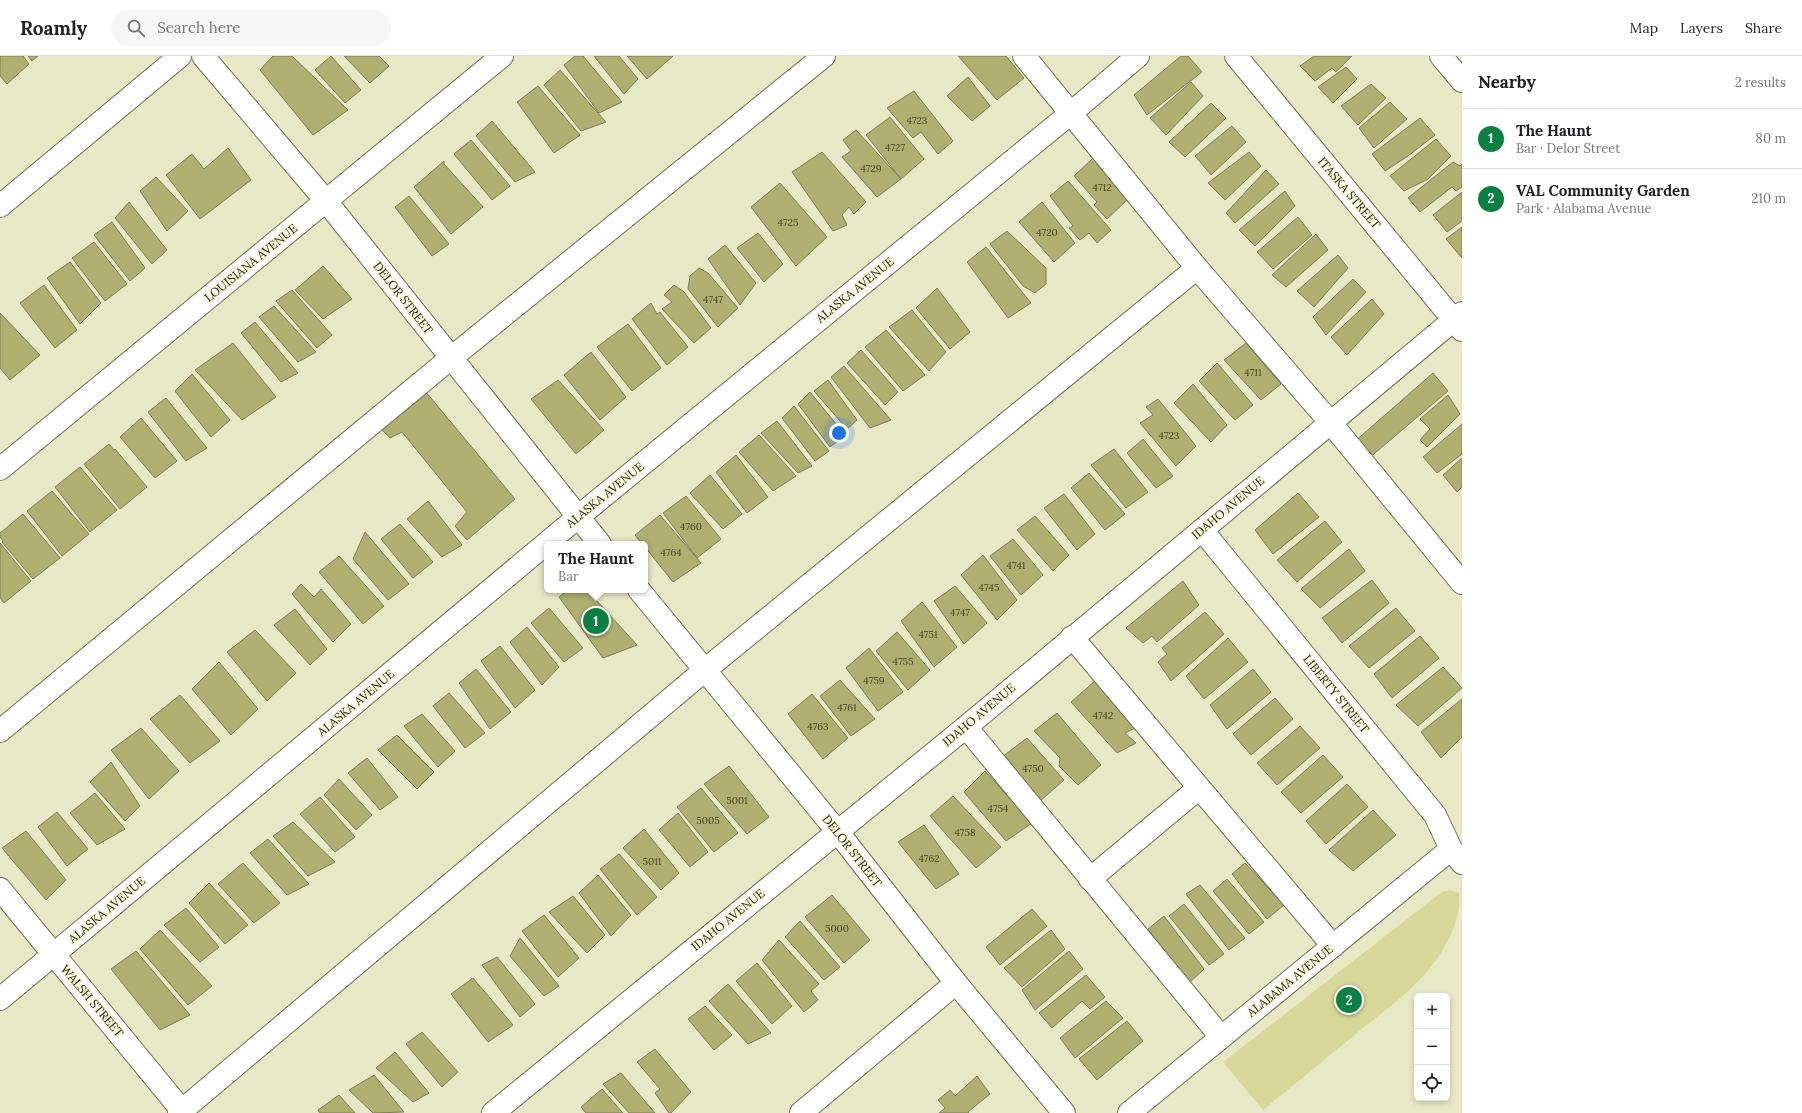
<!DOCTYPE html>
<meta charset="utf-8">
<style>
:root{--surface:#fff;--page:#f6f6f6;--text:#202124;--muted:#757577;--line:#e0e0e0;--accent:#0b8043}
body{margin:0;font-family:Lora,serif;background:var(--page);color:var(--text)}
.controls{position:absolute;right:12px;bottom:12px;display:grid;overflow:hidden;border-radius:6px;box-shadow:0 2px 6px #0003}
.controls button{width:36px;height:36px;display:grid;place-items:center;padding:0;border:0;border-bottom:1px solid var(--line);background:var(--surface);color:var(--text);font:20px sans-serif}
.you{position:absolute;left:839px;top:377px;width:14px;height:14px;margin:-10px;border:3px solid #fff;border-radius:50%;background:#1a73e8;box-shadow:0 0 0 6px #1a73e833}
.badge{display:grid;place-items:center;width:26px;height:26px;border-radius:50%;background:var(--accent);color:#fff;font-size:13px;font-weight:700}
.pin{position:absolute;translate:-50% -50%;border:2px solid #fff;box-shadow:0 1px 4px #0006}
.popup{position:absolute;left:544px;top:485px;width:104px;height:52px;box-sizing:border-box;display:grid;place-content:center;border-radius:6px;background:var(--surface);filter:drop-shadow(0 1px 3px #0005);font-size:13px;white-space:nowrap;color:var(--muted)}
.popup b{font-size:15px;color:var(--text)}
.popup::after{content:'';position:absolute;left:50%;top:100%;margin-left:-8px;border:8px solid transparent;border-top-color:var(--surface)}
.list{margin:0;padding:0;list-style:none}
h2{display:flex;justify-content:space-between;align-items:center;height:52px;margin:0;padding:0 16px;font-size:17px}
h2 small{font-size:13px;font-weight:400;color:var(--muted)}
.list li{display:grid;grid-template-columns:26px 1fr auto;gap:12px;align-items:center;box-sizing:border-box;height:60px;padding:0 16px;border-top:1px solid var(--line)}
.list b{display:block;font-size:15px;white-space:nowrap}
.list p{margin:0;font-size:13px;white-space:nowrap;color:var(--muted)}
.list em{font-size:13px;font-style:normal;color:var(--muted)}
.icon{flex:none;width:22px;height:22px;fill:none;stroke:currentColor;stroke-width:2;stroke-linecap:round;stroke-linejoin:round}
.map{position:relative;flex:none;width:1462px;height:1057px;overflow:hidden}
header{display:flex;align-items:center;gap:24px;box-sizing:border-box;height:56px;padding:0 20px;background:var(--surface);border-bottom:1px solid var(--line)}
header strong{font-size:19px}
nav{display:flex;gap:22px;margin-inline-start:auto;font-size:14px}
.search{width:280px;height:36px;background:var(--page);display:flex;align-items:center;gap:10px;box-sizing:border-box;padding:0 14px;border-radius:22px;color:var(--muted);font-size:15px}
main{display:flex}
aside{flex:1;background:var(--surface)}
.map>svg:first-child{display:block}
.green{fill:#d7d897}
.building{fill:#afb070;stroke:#7a7b5b}
.lines{fill:none;stroke-linecap:round;stroke-linejoin:round}
.minor-casing{stroke:#6f7051;stroke-width:24}
.minor{stroke:#fff;stroke-width:22}
.labels{text-anchor:middle;stroke-width:3;stroke-linejoin:round;paint-order:stroke}
.number-label{font-size:10px;fill:#424228}
.street-label{font-size:12px;fill:#1d1d10;stroke:#f5f6d3}
</style>
<header>
<strong>Roamly</strong>
<div class="search"><svg class="icon" aria-label="search" viewBox="0 0 24 24"><circle cx="10" cy="10" r="6"/><path d="M15 15l6 6"/></svg>Search here</div>
<nav><a>Map</a><a>Layers</a><a>Share</a></nav>
</header>
<main>
<div class="map">
<svg width="1462" height="1057" viewBox="0 0 1462 1057">
<rect width="100%" height="100%" fill="#e7e9c6"/>
<path class="green" d="M1450 834 1459 837C1462 862 1446 893 1430 912 1412 935 1384 955 1362 973 1329 1000 1296 1027 1263 1054L1223 1006 1442 836Z"/>
<g class="building">
<path d="M0 0H23L29 8 7 28 0 20Z"/>
<path d="M28 0H38L32 5Z"/>
<path d="M273 0H292L348 54 313 79 260 14Z"/>
<path d="M331 0 361 34 345 47 315 14Z"/>
<path d="M344 0H379L389 10 370 27Z"/>
<path d="M575 0H583L622 46 599 57 564 9Z"/>
<path d="M594 0H619L638 23 624 38Z"/>
<path d="M627 0H673L647 23Z"/>
<path d="M958 0H1006L1024 22 997 44Z"/>
<path d="M1181 0H1188L1202 16 1147 59 1134 39Z"/>
<path d="M1314 0H1352L1336 16 1332 12 1315 25 1300 10Z"/>
<path d="M1346 11 1357 23 1333 47 1318 31Z"/>
<path d="M560 14 606 66 581 75 544 29Z"/>
<path d="M968 21 990 50 972 65 947 40Z"/>
<path d="M1191 26 1203 40 1166 79 1150 62Z"/>
<path d="M1371 28 1386 42 1358 69 1341 50Z"/>
<path d="M538 30 580 79 554 97 517 46Z"/>
<path d="M914 35 953 85 938 98 921 76 913 82 887 52Z"/>
<path d="M1390 46 1407 63 1374 92 1359 72Z"/>
<path d="M1211 47 1226 62 1185 101 1169 86Z"/>
<path d="M890 61 924 103 901 123 866 79Z"/>
<path d="M1420 62 1435 79 1408 100 1385 115 1372 98Z"/>
<path d="M492 65 535 116 515 126 476 80Z"/>
<path d="M1232 70 1246 86 1211 119 1195 100Z"/>
<path d="M856 74 901 123 877 141 842 101 851 95 843 84Z"/>
<path d="M1436 83 1451 100 1428 123 1404 135 1390 120Z"/>
<path d="M471 84 510 130 492 144 454 98Z"/>
<path d="M228 92 251 124 200 163 166 119 192 98 204 113Z"/>
<path d="M822 96 866 146 854 158 849 151 842 159 847 169 833 175 792 116Z"/>
<path d="M1249 96 1261 110 1225 144 1208 127Z"/>
<path d="M1093 102 1129 142 1107 163 1094 149 1097 146 1074 120Z"/>
<path d="M444 105V108L483 151 451 178 414 131Z"/>
<path d="M1453 106 1460 110 1462 108V131L1456 135 1452 131 1420 156 1408 142Z"/>
<path d="M1266 114 1279 128 1235 167 1226 157Z"/>
<path d="M156 121 188 155 167 175 140 135Z"/>
<path d="M1068 125 1111 174 1097 187 1089 177 1080 184 1069 172 1073 170 1050 140Z"/>
<path d="M780 127 827 181 796 210 751 151Z"/>
<path d="M1285 135 1295 150 1255 190 1239 174Z"/>
<path d="M1462 136V165L1447 176 1433 159Z"/>
<path d="M409 140 449 188 432 200 395 151Z"/>
<path d="M129 146 167 194 152 208 115 162Z"/>
<path d="M1042 146 1075 187 1054 206 1019 166Z"/>
<path d="M1298 161 1312 179 1273 213 1257 196Z"/>
<path d="M112 166 145 212 130 225 94 179Z"/>
<path d="M1462 171V202L1446 183Z"/>
<path d="M1007 175 1046 212V228L1035 237 1023 230 990 188Z"/>
<path d="M758 177 783 208 764 226 737 192Z"/>
<path d="M1316 178 1328 194 1286 231 1272 219Z"/>
<path d="M94 186 127 228 105 245 72 202Z"/>
<path d="M725 189 756 227 740 249 708 203Z"/>
<path d="M986 191 1031 247 1008 262 967 206Z"/>
<path d="M1338 199 1348 212 1314 251 1297 235Z"/>
<path d="M70 206 101 247 80 268 47 222Z"/>
<path d="M323 210 352 243 323 263 295 234Z"/>
<path d="M699 212 708 217 738 252 718 271 688 233 690 220Z"/>
<path d="M1353 223 1366 236 1326 279 1313 261Z"/>
<path d="M44 229 77 274 55 292 20 247Z"/>
<path d="M674 229 684 236 711 272 694 287 662 253 672 246 664 239Z"/>
<path d="M937 232 970 276 950 293 916 252Z"/>
<path d="M292 234 332 279 317 292 276 245Z"/>
<path d="M1372 243 1384 258 1347 299 1331 281Z"/>
<path d="M651 247 657 258 660 256 688 291 667 309 632 263Z"/>
<path d="M274 250 316 296 298 306 259 261Z"/>
<path d="M912 254 946 296 929 315 889 271Z"/>
<path d="M0 257 40 299 10 324 0 312Z"/>
<path d="M255 266 298 317 281 326 241 277Z"/>
<path d="M628 268 661 312 632 335 597 291Z"/>
<path d="M886 274 925 319 903 335 865 291Z"/>
<path d="M233 287 276 341 242 364 195 314Z"/>
<path d="M1246 287 1281 328 1261 344 1224 304Z"/>
<path d="M861 294 898 336 885 349 847 307Z"/>
<path d="M591 296 626 341 600 364 564 319Z"/>
<path d="M1217 307 1253 349 1235 364 1199 325Z"/>
<path d="M844 310 891 364 870 372 831 321Z"/>
<path d="M1433 317 1448 335 1369 402 1353 387Z"/>
<path d="M192 318 230 364 211 381 175 335Z"/>
<path d="M558 324 604 374 576 398 531 343Z"/>
<path d="M828 324 857 364 847 373 814 335Z"/>
<path d="M1193 328 1227 369 1211 386 1174 347Z"/>
<path d="M425 335 515 443 467 484 455 470 467 456 402 376 390 382 380 372Z"/>
<path d="M810 336 845 379 830 391 798 348Z"/>
<path d="M1448 339 1460 358 1427 391 1420 384 1430 373 1420 363Z"/>
<path d="M166 342 207 392 186 405 148 356Z"/>
<path d="M1158 343 1196 390 1176 410 1140 367 1153 359 1146 351Z"/>
<path d="M794 350 829 395 815 405 782 362Z"/>
<path d="M141 362 177 405 155 422 120 381Z"/>
<path d="M777 365 812 410 798 417 761 377Z"/>
<path d="M1462 368V398L1437 417 1423 401Z"/>
<path d="M759 379 796 420 773 435 739 396Z"/>
<path d="M1143 383 1173 420 1156 432 1127 397Z"/>
<path d="M109 388 114 394 115 393 147 431 120 453 84 408Z"/>
<path d="M1114 393 1148 436 1126 452 1091 409Z"/>
<path d="M736 399 768 441 747 457 716 416Z"/>
<path d="M1462 402V431L1457 436 1443 419Z"/>
<path d="M80 411 117 454 90 476 55 431Z"/>
<path d="M1089 417 1125 458 1105 474 1071 432Z"/>
<path d="M710 419 742 458 723 473 690 437Z"/>
<path d="M52 435 89 478 62 500 27 455Z"/>
<path d="M1298 437 1319 461 1273 498 1255 474Z"/>
<path d="M1064 438 1095 478 1077 494 1044 452Z"/>
<path d="M686 440 721 483 697 502 663 457Z"/>
<path d="M428 445 462 489 442 501 407 463Z"/>
<path d="M23 458 60 502 33 523 2 486 3 485 0 481V477Z"/>
<path d="M660 459 701 507 673 526 645 491V488H642L635 479Z"/>
<path d="M1035 460 1069 499 1053 515 1017 474Z"/>
<path d="M1325 465 1342 486 1297 526 1277 504Z"/>
<path d="M400 468 433 506 413 522 381 483Z"/>
<path d="M365 476 409 528 388 544 353 503Z"/>
<path d="M1013 483 1043 519 1021 539 990 500Z"/>
<path d="M0 487 31 525 4 547 0 542Z"/>
<path d="M1349 493 1365 515 1320 552 1301 533Z"/>
<path d="M983 499 1017 544 997 564 961 519Z"/>
<path d="M339 500 384 550 363 568 319 516Z"/>
<path d="M1372 524 1389 547 1342 587 1322 562Z"/>
<path d="M1183 525 1199 549 1157 586 1152 580 1143 587 1126 572Z"/>
<path d="M301 528 314 541 321 533 351 568 333 586 292 538Z"/>
<path d="M955 530 987 567 964 588 934 545Z"/>
<path d="M568 534H587L637 589 603 602 559 541Z"/>
<path d="M922 546 957 591 934 611 901 565Z"/>
<path d="M549 552 583 592 564 606 531 567Z"/>
<path d="M1396 552 1415 575 1369 612 1349 590Z"/>
<path d="M295 553 327 593 310 609 274 569Z"/>
<path d="M1205 556 1224 578 1171 625 1158 606 1167 598 1162 592Z"/>
<path d="M527 571 559 611 542 629 510 586Z"/>
<path d="M255 574 296 617 267 645 227 596Z"/>
<path d="M897 576 930 614 908 634 876 595Z"/>
<path d="M1420 580 1439 602 1392 642 1374 618Z"/>
<path d="M1228 582 1248 606 1204 643 1186 620Z"/>
<path d="M500 590 535 634 515 652 481 605Z"/>
<path d="M869 592 903 636 878 655 846 612Z"/>
<path d="M219 606 258 653 231 679 192 633Z"/>
<path d="M1443 611 1462 632 1418 670 1396 649Z"/>
<path d="M476 613 511 656 490 673 459 627Z"/>
<path d="M1253 613 1271 636 1227 673 1210 649Z"/>
<path d="M840 624 875 663 851 680 820 640Z"/>
<path d="M1095 625 1135 672 1125 677 1136 687 1117 697 1071 646Z"/>
<path d="M449 637 485 677 465 692 433 650Z"/>
<path d="M812 638 848 682 823 703 788 658Z"/>
<path d="M180 639 220 685 190 707 150 663Z"/>
<path d="M1275 642 1293 663 1251 699 1233 678Z"/>
<path d="M1462 643V681L1441 702 1421 676Z"/>
<path d="M1057 657 1101 709 1078 729 1059 710 1060 702 1034 675Z"/>
<path d="M422 658 455 695 438 711 404 670Z"/>
<path d="M1300 670 1320 692 1277 729 1257 707Z"/>
<path d="M141 672 179 715 149 743 111 694Z"/>
<path d="M397 679 434 716 417 733 378 694Z"/>
<path d="M1027 682 1064 724 1039 746 1002 701Z"/>
<path d="M1323 699 1343 721 1301 757 1281 736Z"/>
<path d="M367 702 398 741 380 754 348 717Z"/>
<path d="M111 706 140 750 125 765 90 726Z"/>
<path d="M729 710 769 761 747 778 704 728Z"/>
<path d="M985 715 1032 767 1006 785 964 736Z"/>
<path d="M339 723 372 759 356 774 324 739Z"/>
<path d="M1347 728 1368 751 1326 788 1306 765Z"/>
<path d="M701 732 738 777 714 796 677 751Z"/>
<path d="M95 737 125 773 97 789 70 757Z"/>
<path d="M953 740 1001 791 976 812 930 760Z"/>
<path d="M320 741 355 781 335 796 300 758Z"/>
<path d="M1373 754 1396 779 1353 815 1329 794Z"/>
<path d="M57 756 88 793 67 810 38 771Z"/>
<path d="M678 757 708 796 690 811 659 774Z"/>
<path d="M293 766 335 806 308 820 273 780Z"/>
<path d="M924 769 959 818 936 833 898 786Z"/>
<path d="M644 773 679 817 661 834 623 792Z"/>
<path d="M26 775 66 824 46 844 2 792Z"/>
<path d="M268 783 309 828 287 839 250 797Z"/>
<path d="M619 798 657 841 637 859 600 813Z"/>
<path d="M243 807 280 847 254 867 218 828Z"/>
<path d="M1245 807 1284 849 1267 863 1232 818Z"/>
<path d="M598 819 631 859 611 880 579 837Z"/>
<path d="M1227 823 1264 866 1249 878 1213 835Z"/>
<path d="M209 827 248 869 225 888 189 847Z"/>
<path d="M1200 829 1245 882 1229 894 1186 838Z"/>
<path d="M832 839 870 884 844 907 805 861Z"/>
<path d="M573 840 605 879 587 897 549 856Z"/>
<path d="M1184 848 1224 898 1209 909 1169 860Z"/>
<path d="M186 852 219 891 200 906 164 869Z"/>
<path d="M1032 853 1047 870 1000 909 986 891Z"/>
<path d="M544 859 579 902 558 921 522 875Z"/>
<path d="M1164 860 1204 913 1189 927 1148 873Z"/>
<path d="M800 865 840 911 824 924 785 881Z"/>
<path d="M160 874 212 930 188 949 140 893Z"/>
<path d="M1051 874 1065 893 1022 931 1004 912Z"/>
<path d="M520 882 559 930 544 940 510 900Z"/>
<path d="M779 884 819 928 811 935 818 944 804 956 762 904Z"/>
<path d="M136 895 190 959 160 974 111 913Z"/>
<path d="M1069 895 1083 913 1035 954 1022 934Z"/>
<path d="M497 901 535 948 520 961 482 909Z"/>
<path d="M757 907 792 950 772 968 736 925Z"/>
<path d="M1086 919 1105 941 1090 953 1082 945 1052 972 1039 957Z"/>
<path d="M473 922 513 969 488 986 451 938Z"/>
<path d="M728 928 771 977 748 988 709 945Z"/>
<path d="M1106 945 1123 962 1075 1002 1060 982Z"/>
<path d="M705 950 732 979 714 994 688 963Z"/>
<path d="M1127 965 1143 985 1097 1024 1079 1003Z"/>
<path d="M422 976 458 1016 442 1031 406 988Z"/>
<path d="M655 993 691 1036 671 1057H669L655 1037 660 1033 637 1006Z"/>
<path d="M395 996 429 1037 413 1046 376 1012Z"/>
<path d="M621 1017 655 1057H629L603 1028Z"/>
<path d="M374 1019 404 1056 373 1057 349 1034Z"/>
<path d="M977 1020 990 1038 968 1056 969 1057H939L945 1052 938 1044 950 1034 955 1040Z"/>
<path d="M602 1033 623 1057H586L581 1051Z"/>
<path d="M339 1039 355 1057H320L318 1054Z"/>
</g>
<g class="lines">
<g class="minor-casing">
<g id="minor">
<path d="M203 0 326 145 600 488"/>
<path d="M1024 0 1197 212 1330 366 1462 527"/>
<path d="M1236 0 1462 274"/>
<path d="M1441 0 1462 25"/>
<path d="M0 150 180 0"/>
<path d="M0 413 502 0"/>
<path d="M1202 474 1435 759 1451 793 1462 807"/>
<path d="M639 534 837 775 956 927 1064 1057"/>
<path d="M1072 581 1333 890"/>
<path d="M966 671 1221 981"/>
<path d="M0 675 451 302 824 0"/>
<path d="M1090 823 1199 732"/>
<path d="M0 833 184 1057"/>
<path d="M0 943 578 461 1071 57 1138 0"/>
<path d="M179 1057 705 614 1197 212"/>
<path d="M493 1057 966 671 1462 257"/>
<path d="M801 1057 956 927"/>
<path d="M1129 1057 1451 793"/>
</g>
</g>
<use href="#minor" class="minor"/>
</g>
<g class="labels">
<g class="number-label">
<text x="917" y="68">4723</text>
<text x="895" y="95">4727</text>
<text x="871" y="116">4729</text>
<text x="1102" y="135">4712</text>
<text x="788" y="170">4725</text>
<text x="1047" y="180">4720</text>
<text x="713" y="247">4747</text>
<text x="1253" y="320">4711</text>
<text x="1169" y="383">4723</text>
<text x="691" y="474">4760</text>
<text x="671" y="500">4764</text>
<text x="1016" y="513">4741</text>
<text x="989" y="535">4745</text>
<text x="960" y="560">4747</text>
<text x="928" y="582">4751</text>
<text x="903" y="609">4755</text>
<text x="874" y="628">4759</text>
<text x="847" y="655">4761</text>
<text x="1103" y="663">4742</text>
<text x="818" y="674">4763</text>
<text x="1033" y="716">4750</text>
<text x="737" y="748">5001</text>
<text x="998" y="756">4754</text>
<text x="708" y="768">5005</text>
<text x="965" y="780">4758</text>
<text x="929" y="806">4762</text>
<text x="652" y="809">5011</text>
<text x="837" y="876">5000</text>
</g>
<g class="street-label">
<text transform="translate(1349 137) rotate(50)" y="4">ITASKA STREET</text>
<text transform="translate(251 207) rotate(-39)" y="4">LOUISIANA AVENUE</text>
<text transform="translate(855 234) rotate(-39)" y="4">ALASKA AVENUE</text>
<text transform="translate(403 242) rotate(52)" y="4">DELOR STREET</text>
<text transform="translate(605 439) rotate(-39)" y="4">ALASKA AVENUE</text>
<text transform="translate(1228 452) rotate(-40)" y="4">IDAHO AVENUE</text>
<text transform="translate(1336 638) rotate(51)" y="4">LIBERTY STREET</text>
<text transform="translate(356 647) rotate(-40)" y="4">ALASKA AVENUE</text>
<text transform="translate(979 659) rotate(-40)" y="4">IDAHO AVENUE</text>
<text transform="translate(852 795) rotate(52)" y="4">DELOR STREET</text>
<text transform="translate(107 854) rotate(-40)" y="4">ALASKA AVENUE</text>
<text transform="translate(728 864) rotate(-39)" y="4">IDAHO AVENUE</text>
<text transform="translate(1290 925) rotate(-39)" y="4">ALABAMA AVENUE</text>
<text transform="translate(92 945) rotate(50)" y="4">WALSH STREET</text>
</g>
</g>
</svg>
<div class="controls">
<button>+</button>
<button>−</button>
<button><svg class="icon" aria-label="locate" viewBox="0 0 24 24"><circle cx="12" cy="12" r="6"/><path d="M12 2v4M12 18v4M2 12h4M18 12h4"/></svg></button>
</div>
<div class="you"></div>
<div class="pin badge" style="left:596px;top:565px">1</div>
<div class="popup"><b>The Haunt</b>Bar</div>
<div class="pin badge" style="left:1349px;top:944px">2</div>
</div>
<aside>
<h2>Nearby<small>2 results</small></h2>
<ul class="list">
<li><span class="badge">1</span><div><b>The Haunt</b><p>Bar · Delor Street</p></div><em>80 m</em></li>
<li><span class="badge">2</span><div><b>VAL Community Garden</b><p>Park · Alabama Avenue</p></div><em>210 m</em></li>
</ul>
</aside>
</main>
